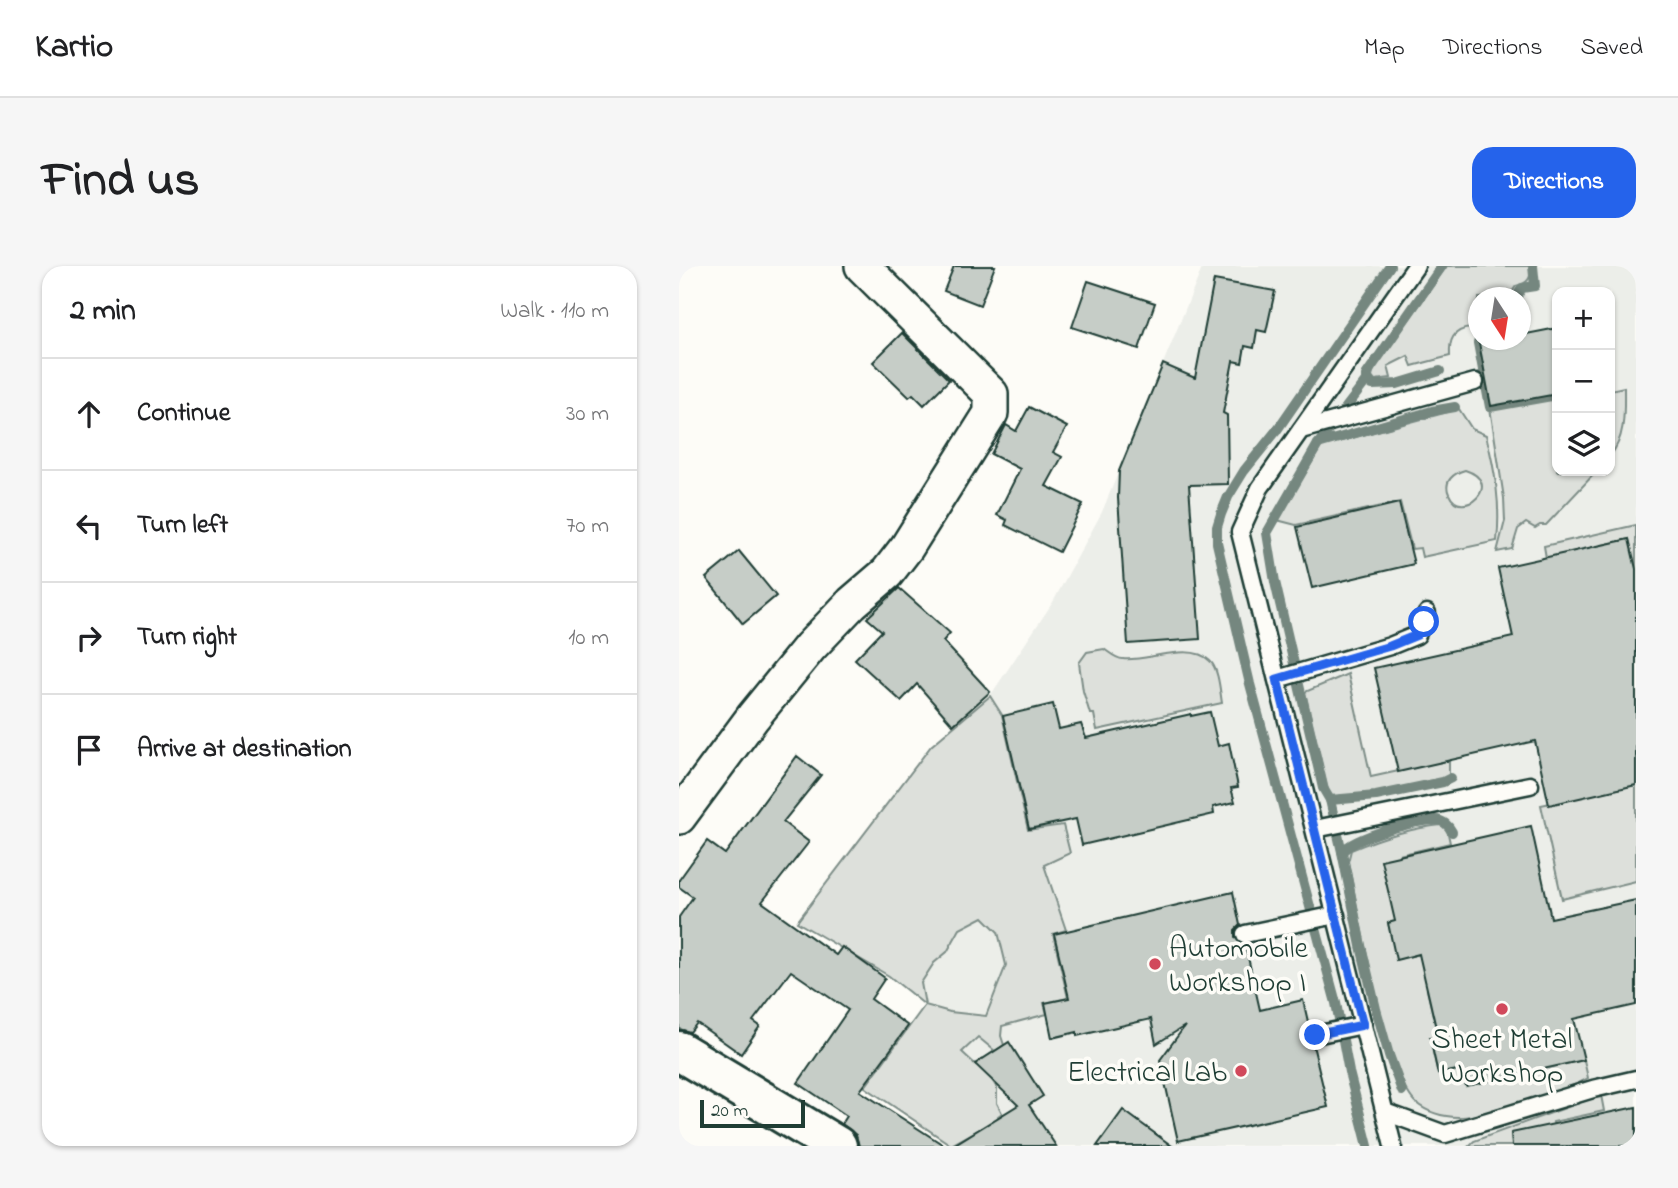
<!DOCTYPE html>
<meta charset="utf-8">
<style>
:root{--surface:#fff;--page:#f6f6f6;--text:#202124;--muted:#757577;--line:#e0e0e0;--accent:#2563eb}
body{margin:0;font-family:"Indie Flower",sans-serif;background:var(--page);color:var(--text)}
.controls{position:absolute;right:21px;top:21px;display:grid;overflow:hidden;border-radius:14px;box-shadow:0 2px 5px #0004}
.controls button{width:63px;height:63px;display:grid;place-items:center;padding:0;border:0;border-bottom:2px solid var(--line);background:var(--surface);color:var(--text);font:35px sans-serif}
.compass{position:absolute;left:789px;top:21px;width:63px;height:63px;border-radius:50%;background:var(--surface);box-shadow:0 2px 5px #0004;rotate:168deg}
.scale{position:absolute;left:21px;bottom:18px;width:105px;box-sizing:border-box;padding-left:7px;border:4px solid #1f3d34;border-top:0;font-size:19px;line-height:24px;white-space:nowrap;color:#1f3d34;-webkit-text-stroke:5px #fdfcf7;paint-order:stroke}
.stop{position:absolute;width:21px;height:21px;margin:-16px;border:5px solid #2563eb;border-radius:50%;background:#fff}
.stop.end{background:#2563eb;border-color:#fff;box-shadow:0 2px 7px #0008}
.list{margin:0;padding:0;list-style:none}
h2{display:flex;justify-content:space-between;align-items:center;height:91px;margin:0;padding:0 28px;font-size:30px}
h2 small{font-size:23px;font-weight:400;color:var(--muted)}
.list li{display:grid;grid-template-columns:46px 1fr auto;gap:21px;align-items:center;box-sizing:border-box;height:112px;padding:0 28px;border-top:2px solid var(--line)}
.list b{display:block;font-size:26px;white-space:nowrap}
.list em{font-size:23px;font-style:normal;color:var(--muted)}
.icon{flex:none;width:38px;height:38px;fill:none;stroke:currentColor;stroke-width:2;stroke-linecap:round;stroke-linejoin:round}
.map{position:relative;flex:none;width:957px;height:880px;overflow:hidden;border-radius:21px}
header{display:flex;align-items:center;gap:42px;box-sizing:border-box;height:98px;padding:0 35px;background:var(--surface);border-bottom:2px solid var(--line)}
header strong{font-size:33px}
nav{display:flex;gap:38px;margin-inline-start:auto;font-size:24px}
.intro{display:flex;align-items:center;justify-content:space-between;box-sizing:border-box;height:168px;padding:0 42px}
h1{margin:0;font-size:49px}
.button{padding:18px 32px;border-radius:21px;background:var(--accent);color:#fff;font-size:24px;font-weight:700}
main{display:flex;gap:42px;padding:0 42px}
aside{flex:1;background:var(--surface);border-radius:21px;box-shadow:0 2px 5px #0004}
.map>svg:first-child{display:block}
.built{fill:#eceee9;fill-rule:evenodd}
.green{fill:#dde0db;stroke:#7e8e88;stroke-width:2;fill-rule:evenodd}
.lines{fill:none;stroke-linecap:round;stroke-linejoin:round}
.stream{stroke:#75877f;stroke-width:10}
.building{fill:#c6cdc7;stroke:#1f3d34;stroke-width:2}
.service-casing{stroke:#1f3d34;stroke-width:21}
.minor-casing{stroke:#1f3d34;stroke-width:38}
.primary-casing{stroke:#1f3d34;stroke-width:44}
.service{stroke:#fdfcf7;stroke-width:16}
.minor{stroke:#fdfcf7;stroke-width:33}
.primary{stroke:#fdfcf7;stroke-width:38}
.route{stroke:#2563eb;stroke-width:9}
.poi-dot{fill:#d1495b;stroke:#fdfcf7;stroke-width:2.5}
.labels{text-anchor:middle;stroke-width:7;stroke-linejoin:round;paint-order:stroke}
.poi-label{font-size:30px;fill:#1f3d34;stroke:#fdfcf7;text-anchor:start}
</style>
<header>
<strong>Kartio</strong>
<nav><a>Map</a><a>Directions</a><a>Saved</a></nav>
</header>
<div class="intro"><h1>Find us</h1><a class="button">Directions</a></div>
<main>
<aside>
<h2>2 min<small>Walk · 110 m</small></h2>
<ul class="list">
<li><svg class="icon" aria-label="ahead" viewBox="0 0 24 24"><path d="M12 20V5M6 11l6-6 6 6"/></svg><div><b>Continue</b></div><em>30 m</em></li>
<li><svg class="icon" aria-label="left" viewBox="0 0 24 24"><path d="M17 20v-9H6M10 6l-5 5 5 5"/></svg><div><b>Turn left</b></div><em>70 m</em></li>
<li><svg class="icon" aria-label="right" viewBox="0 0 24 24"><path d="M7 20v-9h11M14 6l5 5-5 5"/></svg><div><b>Turn right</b></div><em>10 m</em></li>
<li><svg class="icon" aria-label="arrive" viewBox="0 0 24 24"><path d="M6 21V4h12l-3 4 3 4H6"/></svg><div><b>Arrive at destination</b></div></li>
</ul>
</aside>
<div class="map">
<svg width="957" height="880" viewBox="0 0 957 880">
<rect width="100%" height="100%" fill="#fdfcf7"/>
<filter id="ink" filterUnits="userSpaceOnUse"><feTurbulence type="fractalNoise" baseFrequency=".0143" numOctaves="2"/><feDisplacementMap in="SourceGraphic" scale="14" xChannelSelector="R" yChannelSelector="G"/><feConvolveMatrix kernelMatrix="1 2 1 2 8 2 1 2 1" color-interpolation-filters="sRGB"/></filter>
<g filter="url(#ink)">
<path class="built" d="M524 0H957V880H272L186 821 246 739 210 710 118 656 252 480 311 430 374 336 423 246ZM878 26H931V205H878ZM800 32H842V74H800Z"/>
<g class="green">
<path d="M768 0H852C852 12 850 17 837 20L830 31 800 32 799 73H797L796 66 791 62C774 64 770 74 771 90L733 100 729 90 709 100 712 112 696 114 693 110 695 103Z"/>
<path d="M945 121C945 145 947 171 931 190V124Z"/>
<path d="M878 130V205H918L867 259H861L856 262 847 257 839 263 833 283 818 286 826 255 825 232 811 142Z"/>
<path d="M780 143 793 163 807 169C816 204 822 238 818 275L743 291 741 282 733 283 721 236 617 259 598 254 643 180ZM786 204C827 217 782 257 770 228 764 215 775 207 786 204Z"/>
<path d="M957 259V303L950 273 867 292 865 280Z"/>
<path d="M425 383C431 387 437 393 444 393 467 396 512 375 531 395 540 403 541 426 543 437L418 464 415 448H411L404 425 400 397 408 386Z"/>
<path d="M669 408 692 511 770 494V511C749 524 678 530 651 532L626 426Z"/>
<path d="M311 430 323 449 349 564 384 559 391 587 365 599 387 664 374 668 389 732 365 737 368 748 323 760 322 770 325 779 316 785 299 771 283 786 297 799 302 796 318 822V837L323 847 319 850 325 865 309 880 299 864 272 879 186 821 246 739 210 710 118 656 252 480ZM304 651 319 666 327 699 307 750 271 746 246 739 242 717 255 697 268 686 281 663Z"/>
<path d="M957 519V615L883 633 862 539Z"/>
<path d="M762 559 768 563 771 577 720 589 733 652 709 657 718 693 742 688 765 720 748 724 757 762 764 769 751 772 759 808 783 803 787 820 905 794 909 812C889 824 862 830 839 838 806 849 767 861 737 837 709 814 678 639 669 596L672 584C701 572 731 562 762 559Z"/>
<path d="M922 829 925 845 874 856 877 880H790L795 875Z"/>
</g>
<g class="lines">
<g class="stream">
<path d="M837 32 843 22 856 20 854 0"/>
<path d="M813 74 799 77 811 141 878 129"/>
<path d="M761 105 718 118 693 119 687 109 763 0"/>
<path d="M688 114 639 178 588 267 596 316 644 522 651 534 663 586 682 680 697 743 710 789 723 825"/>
<path d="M639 178 753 145 776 141"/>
<path d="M651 534 697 530 764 516 772 512"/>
<path d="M663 586C675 571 737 554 756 554 764 554 770 560 773 566"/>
<path d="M689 880 670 806 657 737 571 418 538 277V261L542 248 549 231 565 205 598 164 711 0"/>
</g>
</g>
<g class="building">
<path d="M275 0H316L301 39 265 25Z"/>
<path d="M535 14 596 25 587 66 578 64 575 82 566 80 563 97 554 95 544 147 548 149 549 218 510 219 521 373 449 378 439 232 440 205 484 98 516 112Z"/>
<path d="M409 15 476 37 460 83 393 61Z"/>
<path d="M878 62V128L812 140 800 77 817 74H842V69Z"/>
<path d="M223 67 270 114 245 139 234 128 230 131 194 96Z"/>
<path d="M350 141 388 161 374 186 383 191 367 220 404 238 380 286 326 259 328 254 318 249 341 203 312 188 327 159 337 165Z"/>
<path d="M720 237 735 298 633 322 618 261Z"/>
<path d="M950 273 957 303V519L870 539 856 475 719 506 695 402 834 371 819 302Z"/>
<path d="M60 285 97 330 64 358 27 312Z"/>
<path d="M220 322 271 367 264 375 311 426 274 459 238 418 222 435 176 393 203 365 188 352Z"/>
<path d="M374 438 380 463 402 458 407 472 512 448V450L531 446 539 480 550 477 559 521 552 522 556 536 534 541 535 548 403 579 397 553 350 563 324 450Z"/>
<path d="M118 490 142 509 104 556 130 576 83 636 157 689 163 681 206 712 192 733 229 760 181 825 266 880H180L177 869 163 858 168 850 119 817 169 744 112 705 74 755 81 760 62 788 18 757 11 766 0 763V651L14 631 0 621V614L28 575 46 588Z"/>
<path d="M852 560 872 652 957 634V739L895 753 905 794 787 820 783 803 759 808 751 772 759 771 740 688 717 694 709 657 716 655 702 594Z"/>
<path d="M554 626 561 659 556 664V671L559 675 566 678 581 744 624 734 630 760 626 765V772L634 779 649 841 499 875 481 794 506 760 477 778 472 753 398 770V766L373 772 366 737 390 732 375 668Z"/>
<path d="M330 776 364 830 350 839 377 880H273L339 839 296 798Z"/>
<path d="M957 841V880H833L832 867Z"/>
<path d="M444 844 493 880H418Z"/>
</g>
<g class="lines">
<g class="service-casing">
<g id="service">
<path d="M622 164 796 116"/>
<path d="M598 413 711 380 738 369 748 347"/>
<path d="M636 563 851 519"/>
<path d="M566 668 657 649"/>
<path d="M636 769 684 759"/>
<path d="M706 846 766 868 914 823 957 813"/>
<path d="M714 880 561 266 581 222 737 0"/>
</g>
</g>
<g class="minor-casing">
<path id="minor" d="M0 551 74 451 131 381 173 337 208 307 228 281 312 147V128L183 0"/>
</g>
<g class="primary-casing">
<path id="primary" d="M0 785 158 880"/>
</g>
<use href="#service" class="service"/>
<use href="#minor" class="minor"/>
<use href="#primary" class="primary"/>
</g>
</g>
<g class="lines" filter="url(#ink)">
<path class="route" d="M636 769 684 759 598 413 711 380 738 369 745 356"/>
</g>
<g class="poi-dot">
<circle cx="476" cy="698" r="7"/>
<circle cx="823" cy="743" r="7"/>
<circle cx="562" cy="805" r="7"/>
</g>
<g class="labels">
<g class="poi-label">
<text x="490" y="691">Automobile<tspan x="490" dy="34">Workshop I</tspan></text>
<text x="823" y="782" text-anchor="middle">Sheet Metal<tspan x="823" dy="34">Workshop</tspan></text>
<text x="548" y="815" text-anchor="end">Electrical Lab</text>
</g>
</g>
</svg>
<div class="controls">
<button>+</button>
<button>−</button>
<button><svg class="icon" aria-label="layers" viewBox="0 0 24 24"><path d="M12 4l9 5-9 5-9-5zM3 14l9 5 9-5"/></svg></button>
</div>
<svg class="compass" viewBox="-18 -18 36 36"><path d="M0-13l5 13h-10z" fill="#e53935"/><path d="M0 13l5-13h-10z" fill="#757577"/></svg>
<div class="scale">20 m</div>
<div class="stop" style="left:745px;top:356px"></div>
<div class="stop end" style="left:636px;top:769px"></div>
</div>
</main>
